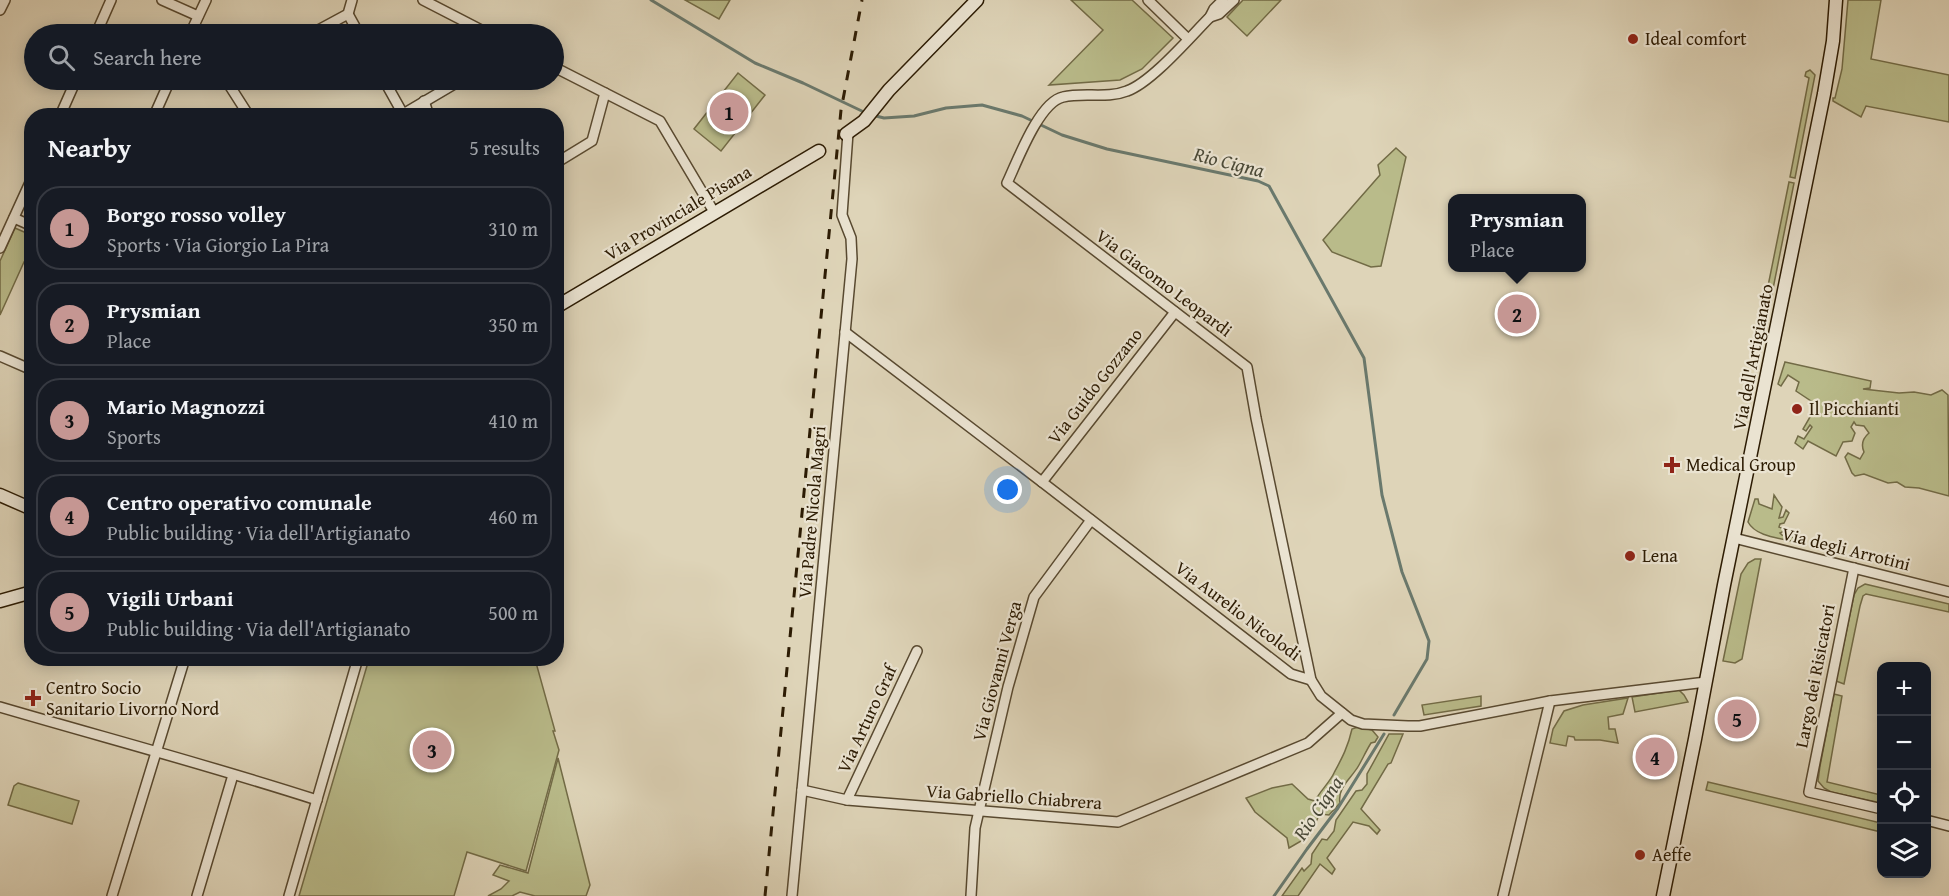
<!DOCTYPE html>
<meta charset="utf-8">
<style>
:root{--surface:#171b24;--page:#242831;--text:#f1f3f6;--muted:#9ea1a6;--line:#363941;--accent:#c59692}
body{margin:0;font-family:"Gentium Book Plus",serif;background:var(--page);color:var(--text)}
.controls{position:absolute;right:18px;bottom:18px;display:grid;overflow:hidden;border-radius:12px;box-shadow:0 3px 15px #0003}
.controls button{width:54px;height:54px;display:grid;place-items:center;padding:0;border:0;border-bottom:2px solid var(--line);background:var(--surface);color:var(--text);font:30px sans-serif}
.you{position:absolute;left:1008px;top:490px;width:21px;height:21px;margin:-15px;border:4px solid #fff;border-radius:50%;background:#1a73e8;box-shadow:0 0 0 9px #1a73e833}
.badge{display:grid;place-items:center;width:39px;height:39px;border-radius:50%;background:var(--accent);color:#111;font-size:20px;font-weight:700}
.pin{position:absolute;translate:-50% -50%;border:3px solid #fff;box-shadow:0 2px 6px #0006}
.popup{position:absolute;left:1448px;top:194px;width:138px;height:78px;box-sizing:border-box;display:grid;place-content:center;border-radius:12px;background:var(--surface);filter:drop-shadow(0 2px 4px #0005);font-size:20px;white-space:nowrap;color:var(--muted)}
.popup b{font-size:22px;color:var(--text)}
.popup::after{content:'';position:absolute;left:50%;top:100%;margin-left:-12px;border:12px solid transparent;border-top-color:var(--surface)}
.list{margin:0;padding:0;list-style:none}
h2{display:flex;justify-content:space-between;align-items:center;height:78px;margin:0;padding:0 24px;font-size:26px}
h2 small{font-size:20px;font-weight:400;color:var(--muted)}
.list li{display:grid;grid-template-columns:39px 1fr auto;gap:18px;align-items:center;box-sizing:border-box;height:84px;margin:0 12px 12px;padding:0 12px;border:2px solid var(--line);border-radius:24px}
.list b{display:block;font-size:22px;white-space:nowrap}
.list p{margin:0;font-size:20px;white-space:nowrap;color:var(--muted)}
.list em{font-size:20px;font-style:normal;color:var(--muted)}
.icon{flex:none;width:33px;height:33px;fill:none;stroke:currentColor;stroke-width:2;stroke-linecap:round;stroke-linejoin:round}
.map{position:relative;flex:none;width:1949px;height:896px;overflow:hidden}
.search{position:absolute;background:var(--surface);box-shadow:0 3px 15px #0003;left:24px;top:24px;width:540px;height:66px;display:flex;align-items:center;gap:15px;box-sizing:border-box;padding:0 21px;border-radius:33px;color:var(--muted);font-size:22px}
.panel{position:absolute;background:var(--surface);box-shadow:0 3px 15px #0003;left:24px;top:108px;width:540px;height:558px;border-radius:24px}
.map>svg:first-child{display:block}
.green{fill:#b9bb8a;stroke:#726b46;stroke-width:1.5}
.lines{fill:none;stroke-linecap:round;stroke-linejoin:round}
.stream{stroke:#6a796d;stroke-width:3}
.street-casing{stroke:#584930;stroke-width:12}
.secondary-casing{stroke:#2c1b03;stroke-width:15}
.street{stroke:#eae3d1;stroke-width:9}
.secondary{stroke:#eae3d1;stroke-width:12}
.rail{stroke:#2c1b03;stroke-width:3;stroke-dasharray:10 10;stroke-linecap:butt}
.poi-dot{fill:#8f2418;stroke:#eae3d1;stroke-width:2}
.labels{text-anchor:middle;stroke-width:4.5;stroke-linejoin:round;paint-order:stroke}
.poi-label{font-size:18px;fill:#2c1b03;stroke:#eae3d1;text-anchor:start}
.street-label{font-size:18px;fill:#2c1b03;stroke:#eae3d1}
.water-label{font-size:20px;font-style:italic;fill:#4b4a38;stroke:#eae3d1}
</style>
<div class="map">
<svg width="1949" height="896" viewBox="0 0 1949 896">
<rect width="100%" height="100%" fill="#ded4b8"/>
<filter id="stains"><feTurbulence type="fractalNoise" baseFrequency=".00333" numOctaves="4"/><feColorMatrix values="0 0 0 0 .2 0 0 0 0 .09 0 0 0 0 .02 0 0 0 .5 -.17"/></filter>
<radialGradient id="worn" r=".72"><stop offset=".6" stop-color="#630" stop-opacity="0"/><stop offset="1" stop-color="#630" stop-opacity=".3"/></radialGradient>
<g class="green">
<path d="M685 0H730L719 19Z"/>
<path d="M1071 0H1132L1173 38 1142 69 1120 80 1049 85 1103 30Z"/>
<path d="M1243 0H1281L1247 36 1227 17Z"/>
<path d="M1848 0H1881L1871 59 1949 75V122L1866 106 1861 117 1833 101V98H1835L1842 69Z"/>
<path d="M1810 70 1815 75 1795 178 1790 177 1809 78 1805 76 1806 72Z"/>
<path d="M738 73 765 95 721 151 694 129Z"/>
<path d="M1396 148 1406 157 1381 266 1371 267 1332 252 1323 240 1380 175 1378 165Z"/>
<path d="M1789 182 1794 183 1770 304 1764 303 1761 298V296H1766Z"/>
<path d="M15 228 31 235V251L26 263 24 262 0 315V261Z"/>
<path d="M1785 362 1871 381 1870 388 1863 389 1899 393 1914 392 1931 395 1942 390 1948 395 1949 496 1919 488 1905 487 1897 482 1888 483 1864 474 1855 476 1852 473 1845 457 1848 453 1860 459 1864 452C1861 445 1863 438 1869 433L1864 426 1856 425 1854 422 1851 427 1855 433 1852 441 1843 442 1836 456 1808 441 1803 449 1795 443 1798 436 1804 439 1812 427 1810 425 1806 431 1803 429 1817 405 1796 391 1799 382 1788 375 1781 386 1778 384Z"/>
<path d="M1774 495 1782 507 1779 518 1783 517 1786 510 1789 513 1784 523 1780 524 1779 527 1793 532 1791 534 1784 531 1780 533 1782 535 1796 538V542C1780 538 1756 537 1748 522L1755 499H1758L1759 504 1772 509Z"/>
<path d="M1755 559H1761L1742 659 1735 663 1723 661 1741 574 1748 563Z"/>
<path d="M1865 584 1949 604V612L1866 594 1863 596 1860 606 1844 684 1836 681 1854 595 1858 588Z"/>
<path d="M369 659H535L555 731H553L559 750 526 871 467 852 454 896H299Z"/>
<path d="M1679 690 1684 695 1688 702 1635 712 1632 697Z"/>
<path d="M1834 694 1842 696 1827 782 1881 795V803L1831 792 1824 788 1818 781 1820 766Z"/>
<path d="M1481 696V706L1424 715 1422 705Z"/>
<path d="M1628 698 1623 714 1608 717 1609 729H1615L1618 743 1600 740H1575L1574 737 1568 736 1566 746 1550 743 1553 729 1564 711 1583 705Z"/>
<path d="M1358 727 1372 730 1378 737 1375 742 1371 743C1366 751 1363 758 1359 765 1352 778 1337 787 1340 803L1329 815 1320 814 1308 837 1289 848 1287 838 1255 812 1246 798 1272 788 1292 784 1308 799 1315 801C1320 791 1330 782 1334 773 1342 758 1348 747 1352 729Z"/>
<path d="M1389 734H1403L1391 763 1388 764 1361 809 1380 830 1377 834 1369 826 1353 822 1327 858 1335 869 1332 874 1320 864 1298 896H1282L1302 868 1304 871 1311 864 1312 854 1322 839 1327 840 1334 831 1336 820 1356 791 1362 790 1367 784V774Z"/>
<path d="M558 758 590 885 586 896H535L520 892 512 896H488L501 889 509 881 493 875 500 865 528 873Z"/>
<path d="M1708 782 1881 823V832L1706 790Z"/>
<path d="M18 783 79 801 72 824 8 805 14 786Z"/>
</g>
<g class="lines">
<g class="stream">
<path d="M651 0 755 63 803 83 866 113"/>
<path d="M872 115 884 118 914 116 946 108 982 105 1022 116 1062 135 1107 149 1258 181 1269 186 1364 358 1382 495 1402 572 1429 641 1427 659 1394 715"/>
<path d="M1274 896 1307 849 1338 808 1384 734"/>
</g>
<g class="street-casing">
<g id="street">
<path d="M162 0 198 16"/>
<path d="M423 0 489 34"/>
<path d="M1148 0 1188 39"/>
<path d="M1223 0 1214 9 1210 17C1190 37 1152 82 1127 91 1107 99 1084 92 1063 97 1039 102 1017 162 1007 183L1247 367 1256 418 1311 680 1321 696 1351 720 1363 724 1408 726H1420L1550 701 1706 682"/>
<path d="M0 10 5 0"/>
<path d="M348 14 359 34"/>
<path d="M1210 17 1219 14 1234 0"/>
<path d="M96 34 111 0"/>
<path d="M190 34 206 0"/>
<path d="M311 34 348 14 352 0"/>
<path d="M554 67 660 121 714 212"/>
<path d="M226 80 249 116"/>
<path d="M384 80 403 114"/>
<path d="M424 101 429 116"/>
<path d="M60 116 76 80"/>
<path d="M154 116 170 80"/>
<path d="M400 116 461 80"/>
<path d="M556 163 592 141 605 93"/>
<path d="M14 218 32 226"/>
<path d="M0 248 32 178"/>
<path d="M845 332 1042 482 1291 674 1311 680"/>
<path d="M0 356 32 370"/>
<path d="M1042 482 1175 312"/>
<path d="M1734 538 1949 592"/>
<path d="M1854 568 1809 792 1882 809"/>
<path d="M0 707C106 738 212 766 317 800"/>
<path d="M802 790 847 800 1118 822 1308 743 1342 713"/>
<path d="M847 800 917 651"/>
<path d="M1926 820 1949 826"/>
<path d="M112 896 185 658"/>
<path d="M197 896 233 775"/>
<path d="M289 896 358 658"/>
<path d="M792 896 852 259 851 238 842 215 848 133"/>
<path d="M971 896 975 828 1008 687 1034 597 1091 520"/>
<path d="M1503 896 1550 701"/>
</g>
</g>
<g class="secondary-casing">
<g id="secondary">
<path d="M846 134 864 121 889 90 977 0"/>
<path d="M556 307 819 151"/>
<path d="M0 495 32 509"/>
<path d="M0 601 32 592"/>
<path d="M1663 896 1695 739 1724 585 1824 94 1833 41 1836 0"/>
</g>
</g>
<use href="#street" class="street"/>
<use href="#secondary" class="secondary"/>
<path class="rail" d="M765 896 841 110 862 0"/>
</g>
<g class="poi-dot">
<circle cx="1633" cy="39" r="6"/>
<circle cx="1797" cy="409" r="6"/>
<path d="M1669 456h6v6h6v6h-6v6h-6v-6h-6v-6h6z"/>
<circle cx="1630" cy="556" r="6"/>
<path d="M30 689h6v6h6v6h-6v6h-6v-6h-6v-6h6z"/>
<circle cx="1640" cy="855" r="6"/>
</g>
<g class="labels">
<g class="poi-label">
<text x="1645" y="45">Ideal comfort</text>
<text x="1809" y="415">Il Picchianti</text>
<text x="1686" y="471">Medical Group</text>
<text x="1642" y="562">Lena</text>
<text x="46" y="694">Centro Socio<tspan x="46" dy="21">Sanitario Livorno Nord</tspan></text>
<text x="1652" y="861">Aeffe</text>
</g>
<g class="street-label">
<text transform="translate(678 213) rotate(-31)" y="6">Via Provinciale Pisana</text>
<text transform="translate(1164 283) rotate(37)" y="6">Via Giacomo Leopardi</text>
<text transform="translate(1753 357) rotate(-79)" y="6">Via dell'Artigianato</text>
<text transform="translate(1095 386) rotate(-52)" y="6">Via Guido Gozzano</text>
<text transform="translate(812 512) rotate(-85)" y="6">Via Padre Nicola Magri</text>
<text transform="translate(1846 549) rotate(14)" y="6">Via degli Arrotini</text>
<text transform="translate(1238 611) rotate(37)" y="6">Via Aurelio Nicolodi</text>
<text transform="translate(997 671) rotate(-75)" y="6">Via Giovanni Verga</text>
<text transform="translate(1815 676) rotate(-79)" y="6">Largo dei Risicatori</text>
<text transform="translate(867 719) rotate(-65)" y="6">Via Arturo Graf</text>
<text transform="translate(1014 797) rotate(4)" y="6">Via Gabriello Chiabrera</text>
</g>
<g class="water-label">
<text transform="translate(1229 162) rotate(14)" y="7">Rio Cigna</text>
<text transform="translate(1318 808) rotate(-56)" y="7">Rio Cigna</text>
</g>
</g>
<rect width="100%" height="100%" filter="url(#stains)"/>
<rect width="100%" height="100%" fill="url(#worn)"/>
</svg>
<div class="controls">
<button>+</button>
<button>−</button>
<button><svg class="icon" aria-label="locate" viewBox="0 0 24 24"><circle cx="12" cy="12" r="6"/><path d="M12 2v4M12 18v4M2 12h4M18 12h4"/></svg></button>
<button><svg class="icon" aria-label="layers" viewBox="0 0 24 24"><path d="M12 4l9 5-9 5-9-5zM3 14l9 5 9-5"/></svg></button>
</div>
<div class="you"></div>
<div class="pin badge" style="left:729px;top:112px">1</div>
<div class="pin badge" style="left:1517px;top:314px">2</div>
<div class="popup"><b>Prysmian</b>Place</div>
<div class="pin badge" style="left:432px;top:750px">3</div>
<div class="pin badge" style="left:1655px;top:757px">4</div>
<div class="pin badge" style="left:1737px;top:719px">5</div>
<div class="search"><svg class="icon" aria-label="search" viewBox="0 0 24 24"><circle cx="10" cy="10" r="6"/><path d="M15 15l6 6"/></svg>Search here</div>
<section class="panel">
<h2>Nearby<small>5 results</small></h2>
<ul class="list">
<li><span class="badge">1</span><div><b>Borgo rosso volley</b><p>Sports · Via Giorgio La Pira</p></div><em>310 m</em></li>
<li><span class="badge">2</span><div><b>Prysmian</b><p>Place</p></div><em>350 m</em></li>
<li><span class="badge">3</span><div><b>Mario Magnozzi</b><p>Sports</p></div><em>410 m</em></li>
<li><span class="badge">4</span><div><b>Centro operativo comunale</b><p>Public building · Via dell'Artigianato</p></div><em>460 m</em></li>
<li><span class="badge">5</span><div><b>Vigili Urbani</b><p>Public building · Via dell'Artigianato</p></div><em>500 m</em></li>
</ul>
</section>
</div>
